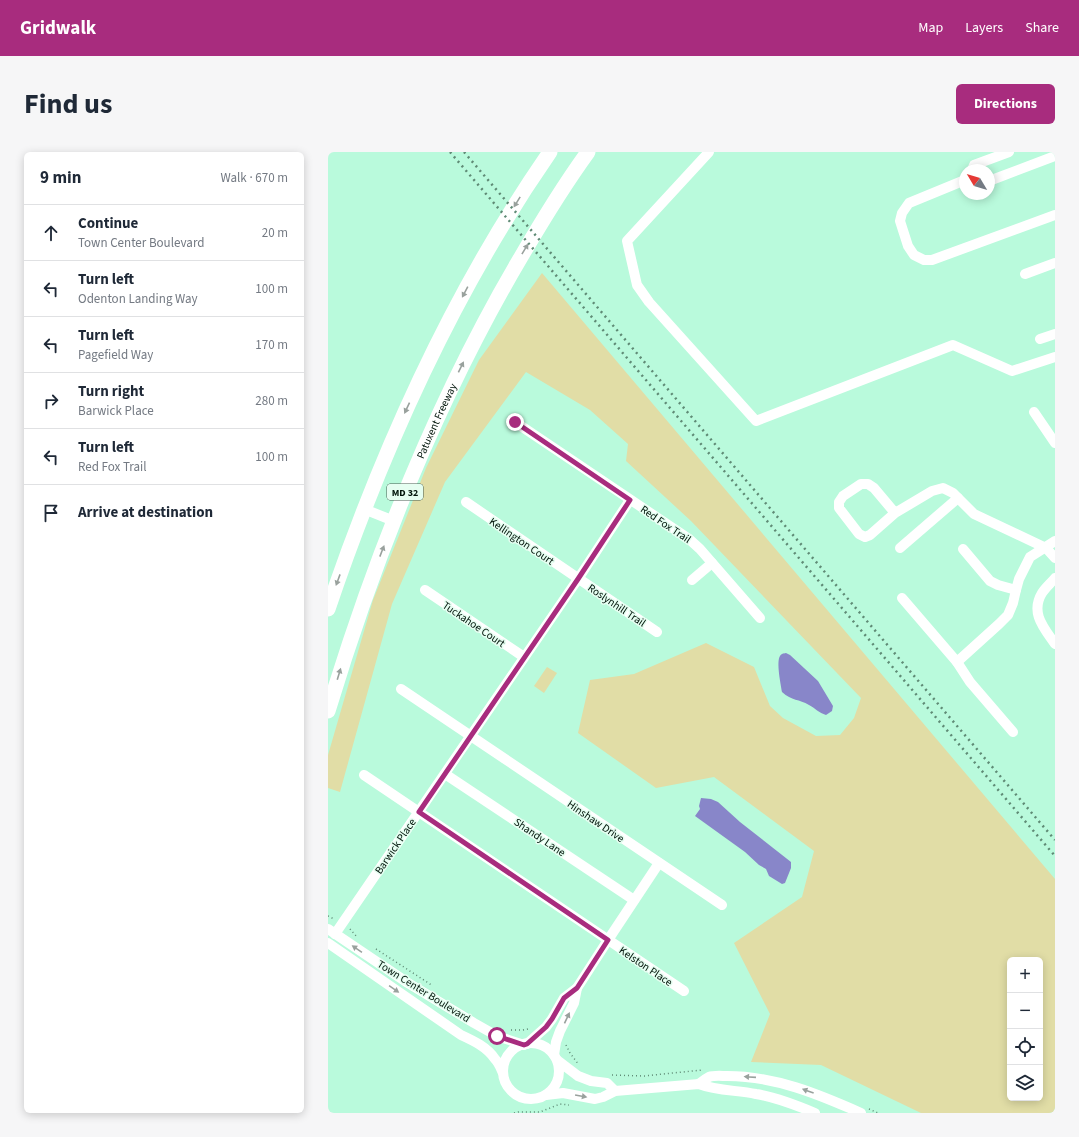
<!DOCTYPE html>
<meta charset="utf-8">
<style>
:root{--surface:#fff;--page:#f6f6f7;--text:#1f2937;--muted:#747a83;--line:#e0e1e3;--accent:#a82c7e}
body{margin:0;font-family:"Source Sans 3",sans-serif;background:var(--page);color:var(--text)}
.controls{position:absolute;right:12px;bottom:12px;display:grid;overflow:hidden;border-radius:6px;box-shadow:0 2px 10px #0003}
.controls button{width:36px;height:36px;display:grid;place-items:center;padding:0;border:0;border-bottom:1px solid var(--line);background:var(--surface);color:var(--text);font:20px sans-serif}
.compass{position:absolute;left:631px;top:12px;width:36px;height:36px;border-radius:50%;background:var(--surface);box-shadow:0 2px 10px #0003;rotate:308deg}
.stop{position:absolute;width:12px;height:12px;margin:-9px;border:3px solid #a82c7e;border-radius:50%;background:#fff}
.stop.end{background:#a82c7e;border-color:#fff;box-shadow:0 1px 4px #0008}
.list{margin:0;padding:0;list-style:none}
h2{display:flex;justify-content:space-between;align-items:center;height:52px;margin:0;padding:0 16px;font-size:17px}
h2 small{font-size:13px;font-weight:400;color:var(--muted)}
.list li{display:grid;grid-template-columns:26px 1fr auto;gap:12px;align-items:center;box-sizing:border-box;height:56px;padding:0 16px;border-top:1px solid var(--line)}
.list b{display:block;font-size:15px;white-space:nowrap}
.list p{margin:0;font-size:13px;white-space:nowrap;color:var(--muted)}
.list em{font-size:13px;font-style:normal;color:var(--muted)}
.icon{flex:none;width:22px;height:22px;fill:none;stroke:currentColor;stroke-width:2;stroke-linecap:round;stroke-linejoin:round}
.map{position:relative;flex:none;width:727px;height:961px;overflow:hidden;border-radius:6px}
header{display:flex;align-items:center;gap:24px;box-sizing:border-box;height:56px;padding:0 20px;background:var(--accent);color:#fff}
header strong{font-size:19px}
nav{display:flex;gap:22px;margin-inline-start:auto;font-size:14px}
.intro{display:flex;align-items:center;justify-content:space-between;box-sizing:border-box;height:96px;padding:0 24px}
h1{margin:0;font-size:28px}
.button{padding:10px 18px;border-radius:6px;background:var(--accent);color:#fff;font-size:14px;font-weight:700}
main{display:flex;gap:24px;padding:0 24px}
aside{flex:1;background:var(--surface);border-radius:6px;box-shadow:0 2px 10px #0003}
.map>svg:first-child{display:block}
.green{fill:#e1dda6;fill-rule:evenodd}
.water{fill:#8886c9}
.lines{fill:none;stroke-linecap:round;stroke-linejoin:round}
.path{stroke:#5f8a75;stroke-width:1.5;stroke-dasharray:1 3;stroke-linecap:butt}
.minor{stroke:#fff;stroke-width:10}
.highway{stroke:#fff;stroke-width:15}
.rail{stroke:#5f8a75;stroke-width:2.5;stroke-dasharray:2 4;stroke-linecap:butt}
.oneway{fill:#99a19d}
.route{stroke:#a82c7e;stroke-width:5}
.labels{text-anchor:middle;stroke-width:3;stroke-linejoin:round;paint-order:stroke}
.shield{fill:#e5fef1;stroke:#455a4f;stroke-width:1}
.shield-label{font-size:10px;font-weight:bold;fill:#00140a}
.street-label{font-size:11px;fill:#00140a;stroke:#e5fef1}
</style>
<header>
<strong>Gridwalk</strong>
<nav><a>Map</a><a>Layers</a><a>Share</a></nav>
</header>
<div class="intro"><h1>Find us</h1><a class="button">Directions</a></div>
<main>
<aside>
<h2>9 min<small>Walk · 670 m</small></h2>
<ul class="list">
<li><svg class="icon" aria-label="ahead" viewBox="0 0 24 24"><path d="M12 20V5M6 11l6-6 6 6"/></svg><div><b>Continue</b><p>Town Center Boulevard</p></div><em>20 m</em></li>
<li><svg class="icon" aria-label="left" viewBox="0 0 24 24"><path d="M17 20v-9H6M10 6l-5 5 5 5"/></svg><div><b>Turn left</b><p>Odenton Landing Way</p></div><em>100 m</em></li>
<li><svg class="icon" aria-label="left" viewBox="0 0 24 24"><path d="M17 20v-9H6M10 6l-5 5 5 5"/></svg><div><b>Turn left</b><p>Pagefield Way</p></div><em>170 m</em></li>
<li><svg class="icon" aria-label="right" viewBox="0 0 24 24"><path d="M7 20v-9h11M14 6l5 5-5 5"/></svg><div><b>Turn right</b><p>Barwick Place</p></div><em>280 m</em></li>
<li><svg class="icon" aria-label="left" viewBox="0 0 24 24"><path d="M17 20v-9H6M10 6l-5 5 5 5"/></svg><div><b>Turn left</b><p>Red Fox Trail</p></div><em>100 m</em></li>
<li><svg class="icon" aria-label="arrive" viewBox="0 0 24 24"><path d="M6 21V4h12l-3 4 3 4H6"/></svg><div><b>Arrive at destination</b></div></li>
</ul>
</aside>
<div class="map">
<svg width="727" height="961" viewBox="0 0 727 961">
<rect width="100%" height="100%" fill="#b9fadc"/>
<g class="green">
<path d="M214 121 727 727V961H593L493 913 423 910 442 862 406 791 474 745 486 699 386 625 328 636 250 581 262 528 306 522 378 491 426 515 442 554 455 566 488 584 512 583 526 566 533 546 363 369 298 309 300 292 262 258 198 220 117 330 64 452 12 640 0 636V603L45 448 98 316 151 208ZM682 808H712V946H682Z"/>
<path d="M219 515 229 521 216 541 206 534Z"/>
</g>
<g class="water">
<path d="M458 501 462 503 490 529 505 554 504 559 498 563C491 561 487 556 481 553 471 547 464 549 454 540 453 533 448 510 452 504 454 501 455 502 458 501Z"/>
<path d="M373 646 383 647 390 650 412 670 463 710V716L457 731 454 732 441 724 438 717 431 713 417 700 367 664 372 657 371 654Z"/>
</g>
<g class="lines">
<g class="path">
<path d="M0 764 6 767"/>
<path d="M22 777 29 785"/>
<path d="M48 797 105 834"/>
<path d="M183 878H195L200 877"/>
<path d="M238 893 242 901 251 913"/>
<path d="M284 923 316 924 374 918"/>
<path d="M541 957 550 961"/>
<path d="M186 961 190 960H212L232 952 241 953"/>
</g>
<g class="minor">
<path d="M381 0 299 89 309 133 321 150 428 269 625 193 684 219 727 205"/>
<path d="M644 18 646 13 681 0"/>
<path d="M637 28 581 51 574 61 572 69 580 94 586 103 596 108H604L727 63"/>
<path d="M661 29 727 4"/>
<path d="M697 122 727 111"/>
<path d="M712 187 727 182"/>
<path d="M706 260 727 291"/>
<path d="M187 270 361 387 372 397 432 466"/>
<path d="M138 350 329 480"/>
<path d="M36 357 66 369"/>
<path d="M567 361 546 336 540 332H533L515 344 511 350V356L531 382 537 385 542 383 567 361 604 339 615 336 625 341 646 362 718 396 727 406"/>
<path d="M572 396 630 346"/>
<path d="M635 397 662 429 670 433 688 438 691 427 702 405 727 389"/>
<path d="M727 426C723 431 718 435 714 441 702 461 716 476 727 492"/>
<path d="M364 428 384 411"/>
<path d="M97 438 196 505"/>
<path d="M574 446 629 510 671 472 680 463 685 451 688 438"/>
<path d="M629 510 642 530 685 580"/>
<path d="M73 537 394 753"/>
<path d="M117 622 306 748"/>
<path d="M36 623 356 839"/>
<path d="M0 777 80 831 146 871 169 884 196 893"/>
<path d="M7 782 250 427 302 348"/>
<path d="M0 791 133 883C146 889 159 895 167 907 171 911 173 917 175 921"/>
<path d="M249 836 280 788 331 711"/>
<circle cx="203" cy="919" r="28"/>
<path d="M199 892 218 875 224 867 236 846 249 836 246 851 232 879 228 890 226 903"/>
<path d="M229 908 250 924 263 929 279 931 287 939"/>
<path d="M371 932C374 930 377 927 381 925 386 923 394 924 399 924 447 924 490 942 533 961"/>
<path d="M218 943 235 941 267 947 275 945 287 939 371 932C389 939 409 938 428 942 448 945 468 953 487 961"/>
</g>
<g class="highway">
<path d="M0 457C54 298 126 138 222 0"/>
<path id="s1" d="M0 559C48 401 109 247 193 105 214 69 236 33 260 0"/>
</g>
<g class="rail">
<path d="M122 0 727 704"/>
<path d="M136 0 727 688"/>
</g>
</g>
<defs><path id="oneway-solid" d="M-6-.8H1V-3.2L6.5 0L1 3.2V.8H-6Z"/></defs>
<g class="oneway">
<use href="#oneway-solid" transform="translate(189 50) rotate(122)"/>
<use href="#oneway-solid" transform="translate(197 97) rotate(-59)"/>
<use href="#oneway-solid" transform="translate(137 140) rotate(118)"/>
<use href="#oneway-solid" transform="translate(133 215) rotate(-64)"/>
<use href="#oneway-solid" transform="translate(79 256) rotate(115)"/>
<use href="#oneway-solid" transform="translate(54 399) rotate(-69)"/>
<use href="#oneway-solid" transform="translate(10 428) rotate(110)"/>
<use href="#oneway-solid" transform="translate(11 522) rotate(-73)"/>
<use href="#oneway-solid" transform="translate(29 797) rotate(-146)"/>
<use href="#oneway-solid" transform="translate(66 837) rotate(35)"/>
<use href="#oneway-solid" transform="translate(239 866) rotate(-65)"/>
<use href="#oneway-solid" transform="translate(422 925) rotate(-176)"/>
<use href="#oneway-solid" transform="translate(480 939) rotate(-160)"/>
<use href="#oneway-solid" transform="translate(253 944) rotate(10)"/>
</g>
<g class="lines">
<path class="route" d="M169 884 196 893 199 892 218 875 224 867 236 846 249 836 280 788 91 660 250 427 302 348 187 270"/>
</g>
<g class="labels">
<rect class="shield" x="59" y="332" width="36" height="16" rx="3"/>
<g class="shield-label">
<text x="77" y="344">MD 32</text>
</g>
<g class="street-label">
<text dy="4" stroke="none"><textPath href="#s1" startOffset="310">Patuxent Freeway</textPath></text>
<text transform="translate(338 372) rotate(34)" y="4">Red Fox Trail</text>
<text transform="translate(194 389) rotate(34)" y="4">Kellington Court</text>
<text transform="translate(289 453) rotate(34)" y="4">Roslynhill Trail</text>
<text transform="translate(146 472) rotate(34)" y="4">Tuckahoe Court</text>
<text transform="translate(268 669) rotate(34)" y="4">Hinshaw Drive</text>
<text transform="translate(212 685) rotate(34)" y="4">Shandy Lane</text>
<text transform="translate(67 694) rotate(-56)" y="4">Barwick Place</text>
<text transform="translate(318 814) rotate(34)" y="4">Kelston Place</text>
<text transform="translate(96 839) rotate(32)" y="4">Town Center Boulevard</text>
</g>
</g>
</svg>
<div class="controls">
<button>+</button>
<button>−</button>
<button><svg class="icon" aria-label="locate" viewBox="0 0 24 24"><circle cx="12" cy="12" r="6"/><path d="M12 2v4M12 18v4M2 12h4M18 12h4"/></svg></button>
<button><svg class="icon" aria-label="layers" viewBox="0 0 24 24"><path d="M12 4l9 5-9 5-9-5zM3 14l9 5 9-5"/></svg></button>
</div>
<svg class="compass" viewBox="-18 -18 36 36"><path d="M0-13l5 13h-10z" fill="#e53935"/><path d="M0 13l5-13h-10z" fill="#747a83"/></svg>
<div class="stop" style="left:169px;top:884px"></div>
<div class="stop end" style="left:187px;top:270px"></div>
</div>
</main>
